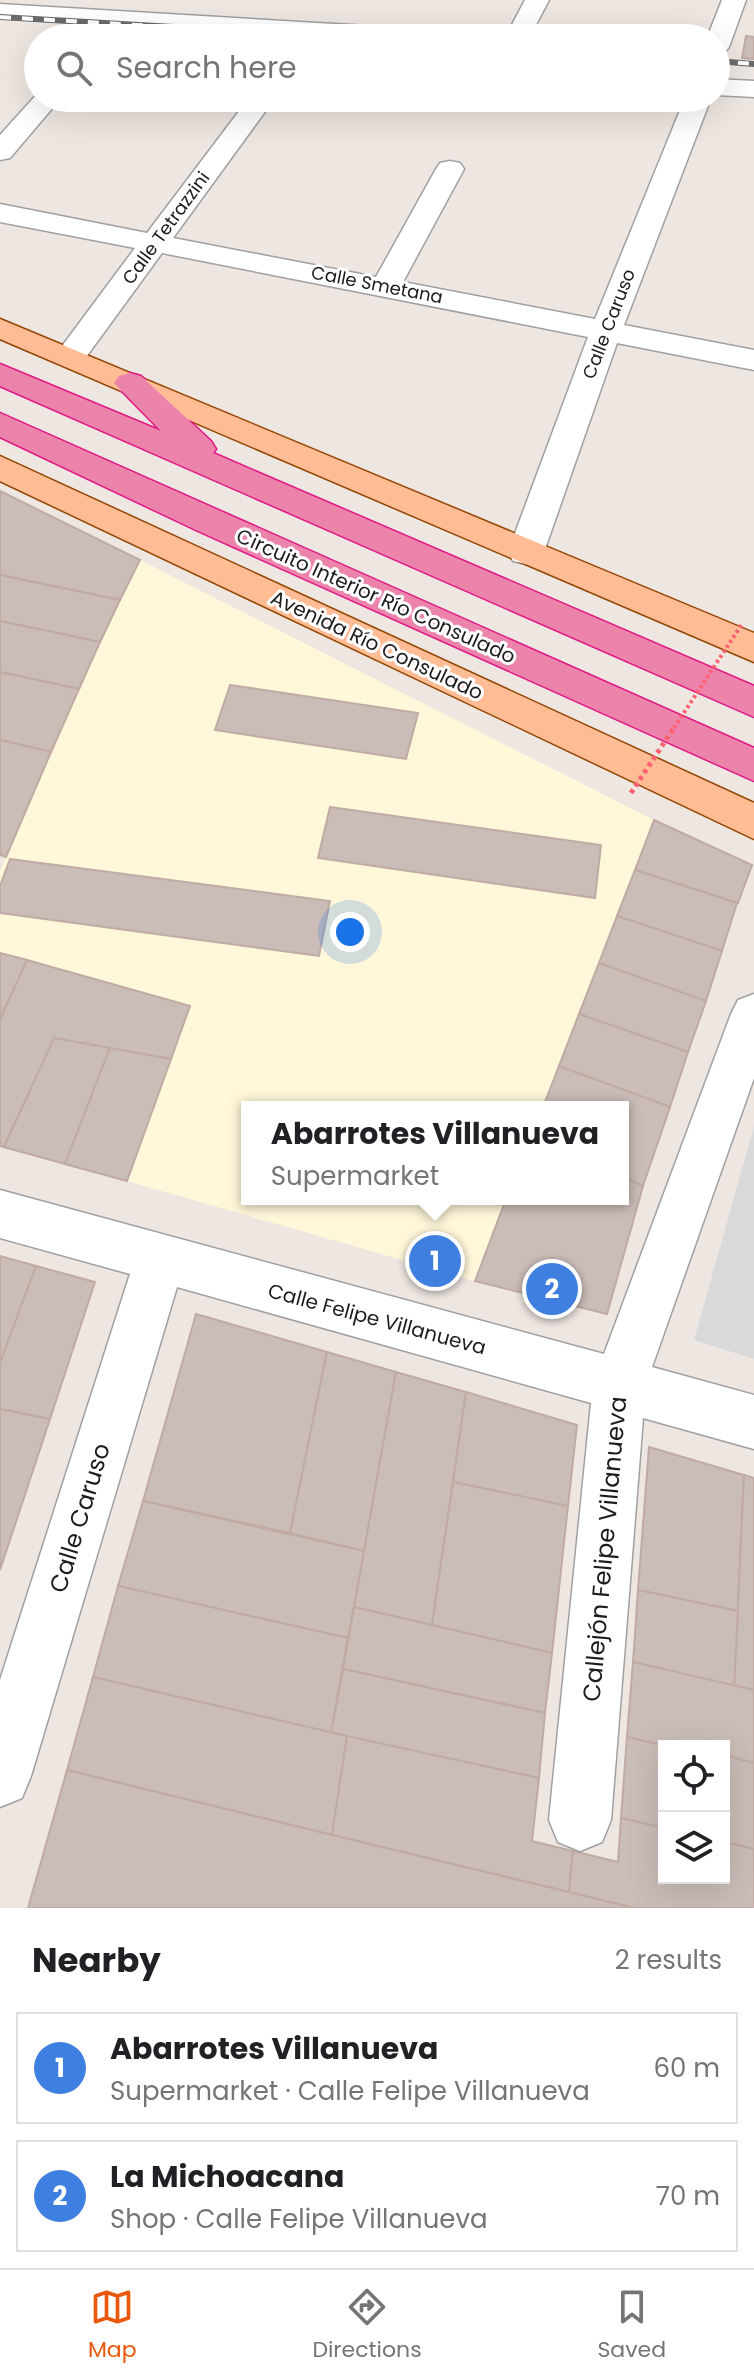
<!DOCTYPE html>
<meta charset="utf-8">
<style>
:root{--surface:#fff;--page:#f6f6f6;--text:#202124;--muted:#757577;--line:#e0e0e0;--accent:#ea580c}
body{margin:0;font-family:Poppins,sans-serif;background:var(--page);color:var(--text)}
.controls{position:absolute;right:24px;bottom:24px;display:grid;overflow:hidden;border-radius:0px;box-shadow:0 8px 32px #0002}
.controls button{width:72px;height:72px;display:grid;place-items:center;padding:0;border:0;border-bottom:2px solid var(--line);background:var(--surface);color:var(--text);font:40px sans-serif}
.you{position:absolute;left:350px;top:932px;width:28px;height:28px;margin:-20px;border:6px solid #fff;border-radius:50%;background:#1a73e8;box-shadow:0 0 0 12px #1a73e833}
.badge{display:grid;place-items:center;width:52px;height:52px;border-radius:50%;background:var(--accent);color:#fff;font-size:26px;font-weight:700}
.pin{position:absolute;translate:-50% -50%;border:4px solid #fff;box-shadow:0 2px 8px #0006}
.popup{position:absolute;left:241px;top:1101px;width:388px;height:104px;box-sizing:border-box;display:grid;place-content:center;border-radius:0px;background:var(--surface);filter:drop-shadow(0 2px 6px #0005);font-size:26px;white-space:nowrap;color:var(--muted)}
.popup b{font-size:30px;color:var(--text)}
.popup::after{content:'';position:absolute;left:50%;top:100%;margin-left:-16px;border:16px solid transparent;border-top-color:var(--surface)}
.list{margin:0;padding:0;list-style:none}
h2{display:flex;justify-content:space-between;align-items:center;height:104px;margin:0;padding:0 32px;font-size:34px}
h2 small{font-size:26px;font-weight:400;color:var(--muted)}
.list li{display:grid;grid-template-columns:52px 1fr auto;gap:24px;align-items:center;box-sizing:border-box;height:112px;margin:0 16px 16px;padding:0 16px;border:2px solid var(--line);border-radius:0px}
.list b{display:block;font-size:30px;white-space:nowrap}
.list p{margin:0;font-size:26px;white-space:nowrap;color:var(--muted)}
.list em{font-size:26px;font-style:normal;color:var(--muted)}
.icon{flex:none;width:44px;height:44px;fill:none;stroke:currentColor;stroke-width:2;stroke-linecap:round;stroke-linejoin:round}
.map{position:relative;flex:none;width:754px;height:1908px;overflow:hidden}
.search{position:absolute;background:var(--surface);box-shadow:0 8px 32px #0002;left:24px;right:24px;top:24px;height:88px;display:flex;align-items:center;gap:20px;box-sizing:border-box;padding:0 28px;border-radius:44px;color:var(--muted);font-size:30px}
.sheet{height:360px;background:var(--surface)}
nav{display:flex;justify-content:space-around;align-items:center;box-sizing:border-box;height:112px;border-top:2px solid var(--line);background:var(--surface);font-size:22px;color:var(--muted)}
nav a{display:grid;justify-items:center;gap:4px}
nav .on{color:var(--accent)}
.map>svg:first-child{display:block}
.residential{fill:#dad9d9}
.education{fill:#fff7d9}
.building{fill:#cabcb7;stroke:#c1aaa3;stroke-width:2}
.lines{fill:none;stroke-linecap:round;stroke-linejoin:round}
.minor-casing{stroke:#a0a0a0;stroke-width:3}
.major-casing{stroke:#944500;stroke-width:3}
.highway-casing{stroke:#e11986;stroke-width:3}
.minor{fill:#fff;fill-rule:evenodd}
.major{fill:#ffbc95;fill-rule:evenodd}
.highway{fill:#eb83ab;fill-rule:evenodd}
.rail-casing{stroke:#6a6a6a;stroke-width:6}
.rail{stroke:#fff;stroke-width:4;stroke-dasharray:11;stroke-linecap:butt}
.path-bridge-far1{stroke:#ff6171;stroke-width:4;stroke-dasharray:3 3;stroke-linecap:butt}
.path-bridge{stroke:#ff6171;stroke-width:5;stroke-dasharray:4 4;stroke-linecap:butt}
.labels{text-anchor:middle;stroke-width:6;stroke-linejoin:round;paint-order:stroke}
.far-street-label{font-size:18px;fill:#1c1c1c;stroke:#fff}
.street-label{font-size:20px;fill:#1c1c1c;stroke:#fff}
.near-street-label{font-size:24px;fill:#1c1c1c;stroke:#fff}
</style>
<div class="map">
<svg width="754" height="1908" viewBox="0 0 754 1908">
<rect width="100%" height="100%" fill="#eee7e1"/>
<path class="residential" d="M754 1126V1359L694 1340Z"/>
<path class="education" d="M140 560 654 820 543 1107H247V1199H507L475 1281 127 1181 0 953V871L79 689Z"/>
<g class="building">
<path d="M746 36 754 37V59L742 58Z"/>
<path d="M0 491 140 560 120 600 0 575Z"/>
<path d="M0 575 120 600 100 642 0 621Z"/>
<path d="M0 621 100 642 79 689 0 672Z"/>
<path d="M0 672 79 689 51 752 0 740Z"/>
<path d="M230 685 418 713 406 759 215 730Z"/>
<path d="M0 740 51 752 6 857 0 855Z"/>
<path d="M330 807 601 845 595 898 318 858Z"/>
<path d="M654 820 752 865 738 903 635 870Z"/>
<path d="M10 859 330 901 319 956 0 913V886Z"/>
<path d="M635 870 737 903 722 951 617 916Z"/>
<path d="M617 916 722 951 706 1001 599 963Z"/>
<path d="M0 953 27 960 0 1020Z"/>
<path d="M27 960 190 1006 171 1059 54 1038 4 1147 0 1146V1020Z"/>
<path d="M599 963 706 1001 688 1052 579 1014Z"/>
<path d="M579 1014 688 1052 670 1107 559 1066Z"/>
<path d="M54 1038 110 1048 65 1164 4 1147Z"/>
<path d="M110 1048 171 1059 127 1181 65 1164Z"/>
<path d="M559 1066 670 1107 643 1186 623 1177V1107H543Z"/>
<path d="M623 1177 643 1186 607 1314 475 1281 506 1199H623Z"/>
<path d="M0 1256 36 1266 0 1363Z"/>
<path d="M36 1266 95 1282 50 1419 0 1409V1363Z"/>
<path d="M196 1314 327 1352 290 1533 143 1501Z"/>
<path d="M327 1352 396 1372 364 1551 290 1533Z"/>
<path d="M396 1372 466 1392 432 1625 354 1607Z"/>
<path d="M466 1392 577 1425 568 1506 453 1482Z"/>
<path d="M0 1409 50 1419 0 1570Z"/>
<path d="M649 1447 744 1475 738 1611 638 1590Z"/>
<path d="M744 1475 754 1478V1690L734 1686Z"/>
<path d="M453 1482 568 1506 552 1653 432 1625Z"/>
<path d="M143 1501 364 1551 348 1638 118 1586Z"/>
<path d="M118 1586 348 1638 331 1733 93 1677Z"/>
<path d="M638 1590 738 1611 734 1686 633 1662Z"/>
<path d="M354 1607 552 1653 545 1713 343 1669Z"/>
<path d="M633 1662 754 1690V1763L724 1755V1746H688L671 1742V1746H666L627 1737Z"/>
<path d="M343 1669 545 1713 539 1778 331 1733Z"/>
<path d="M93 1677 347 1736 332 1835 67 1770Z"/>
<path d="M347 1736 539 1778 532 1841 573 1851 569 1892 332 1835Z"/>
<path d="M627 1737 666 1746 664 1828 621 1818Z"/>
<path d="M724 1755 754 1763V1849L724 1842Z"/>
<path d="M67 1770 332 1835 635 1908H28Z"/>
<path d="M621 1818 664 1828V1878H724V1842L754 1849V1908H635L569 1892 573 1851 618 1862Z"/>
</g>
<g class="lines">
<g class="minor-casing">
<g id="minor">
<path d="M525 0H549L529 38H505Z"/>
<path d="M722 0H746L729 47 725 52 716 55V38H707Z"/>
<path d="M0 4 453 31 462 33 465 38H328L0 18Z"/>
<path d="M716 79 754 81V97L716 95Z"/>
<path d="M38 93V98H61L10 158 0 160V135Z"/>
<path d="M249 98H275L173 238 376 277 436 169 440 163 450 161 460 163 464 169 403 282 595 319 685 98H711L624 325 754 350V370L617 343 544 552 539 561 526 564 513 561 508 552 588 337 162 253 81 364 70 367 59 364 54 357 135 248 0 222V204L147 233Z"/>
<path d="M754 994V1078L652 1367 754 1395V1449L643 1418 611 1820 602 1842 580 1851 558 1842 549 1820 591 1403 177 1287 31 1776 22 1798 0 1807V1680L130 1274 0 1238V1190L604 1354 731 1014 738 1000Z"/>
</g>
</g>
<g class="major-casing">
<g id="major">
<path d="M0 319 754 633V662L0 339Z"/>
<path d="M0 456 754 803V839L0 481Z"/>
</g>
</g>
<g class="highway-casing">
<g id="highway">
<path d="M0 364 161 431 114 383 119 376 130 373 141 376 211 441 216 449 213 453 754 686V717L0 386Z"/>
<path d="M0 413 754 748V781L198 531 0 437Z"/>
</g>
</g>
<use href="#minor" class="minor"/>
<use href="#major" class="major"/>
<use href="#highway" class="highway"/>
<g class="rail-casing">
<g id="rail">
<path d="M0 17 363 38"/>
<path d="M716 61 754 64"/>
</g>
</g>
<use href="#rail" class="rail"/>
<path class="path-bridge-far1" d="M674 728 742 624"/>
<path class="path-bridge" d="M631 793 675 726"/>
</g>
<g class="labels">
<g class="far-street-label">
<text transform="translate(166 228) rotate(-54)" y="6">Calle Tetrazzini</text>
<text transform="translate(377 285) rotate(11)" y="6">Calle Smetana</text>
<text transform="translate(609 324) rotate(-69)" y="6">Calle Caruso</text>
</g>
<g class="street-label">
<text transform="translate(376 596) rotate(24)" y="7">Circuito Interior Río Consulado</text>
<text transform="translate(377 645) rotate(25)" y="7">Avenida Río Consulado</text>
<text transform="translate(377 1319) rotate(15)" y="7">Calle Felipe Villanueva</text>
</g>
<g class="near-street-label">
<text transform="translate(80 1518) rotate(-73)" y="8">Calle Caruso</text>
<text transform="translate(605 1549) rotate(-85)" y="8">Callejón Felipe Villanueva</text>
</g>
</g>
</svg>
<div class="controls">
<button><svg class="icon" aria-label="locate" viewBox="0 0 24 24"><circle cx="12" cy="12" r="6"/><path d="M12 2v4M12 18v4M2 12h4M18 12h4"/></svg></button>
<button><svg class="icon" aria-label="layers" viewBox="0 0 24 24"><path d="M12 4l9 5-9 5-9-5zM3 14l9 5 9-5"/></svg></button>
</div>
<div class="you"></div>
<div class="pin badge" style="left:435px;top:1261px;background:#3f7fe0">1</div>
<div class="popup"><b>Abarrotes Villanueva</b>Supermarket</div>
<div class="pin badge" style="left:552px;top:1289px;background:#3f7fe0">2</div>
<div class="search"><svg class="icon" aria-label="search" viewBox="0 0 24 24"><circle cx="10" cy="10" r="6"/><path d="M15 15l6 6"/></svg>Search here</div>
</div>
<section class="sheet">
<h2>Nearby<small>2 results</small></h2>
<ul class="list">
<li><span class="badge" style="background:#3f7fe0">1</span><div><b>Abarrotes Villanueva</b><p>Supermarket · Calle Felipe Villanueva</p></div><em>60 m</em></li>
<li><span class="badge" style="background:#3f7fe0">2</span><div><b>La Michoacana</b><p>Shop · Calle Felipe Villanueva</p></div><em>70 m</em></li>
</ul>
</section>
<nav>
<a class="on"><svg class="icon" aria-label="map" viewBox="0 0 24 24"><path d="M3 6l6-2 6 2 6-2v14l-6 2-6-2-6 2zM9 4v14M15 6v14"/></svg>Map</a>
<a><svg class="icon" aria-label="directions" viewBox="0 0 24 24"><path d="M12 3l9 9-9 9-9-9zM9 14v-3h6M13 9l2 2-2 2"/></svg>Directions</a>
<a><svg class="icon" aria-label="saved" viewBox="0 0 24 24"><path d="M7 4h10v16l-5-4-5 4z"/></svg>Saved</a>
</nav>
